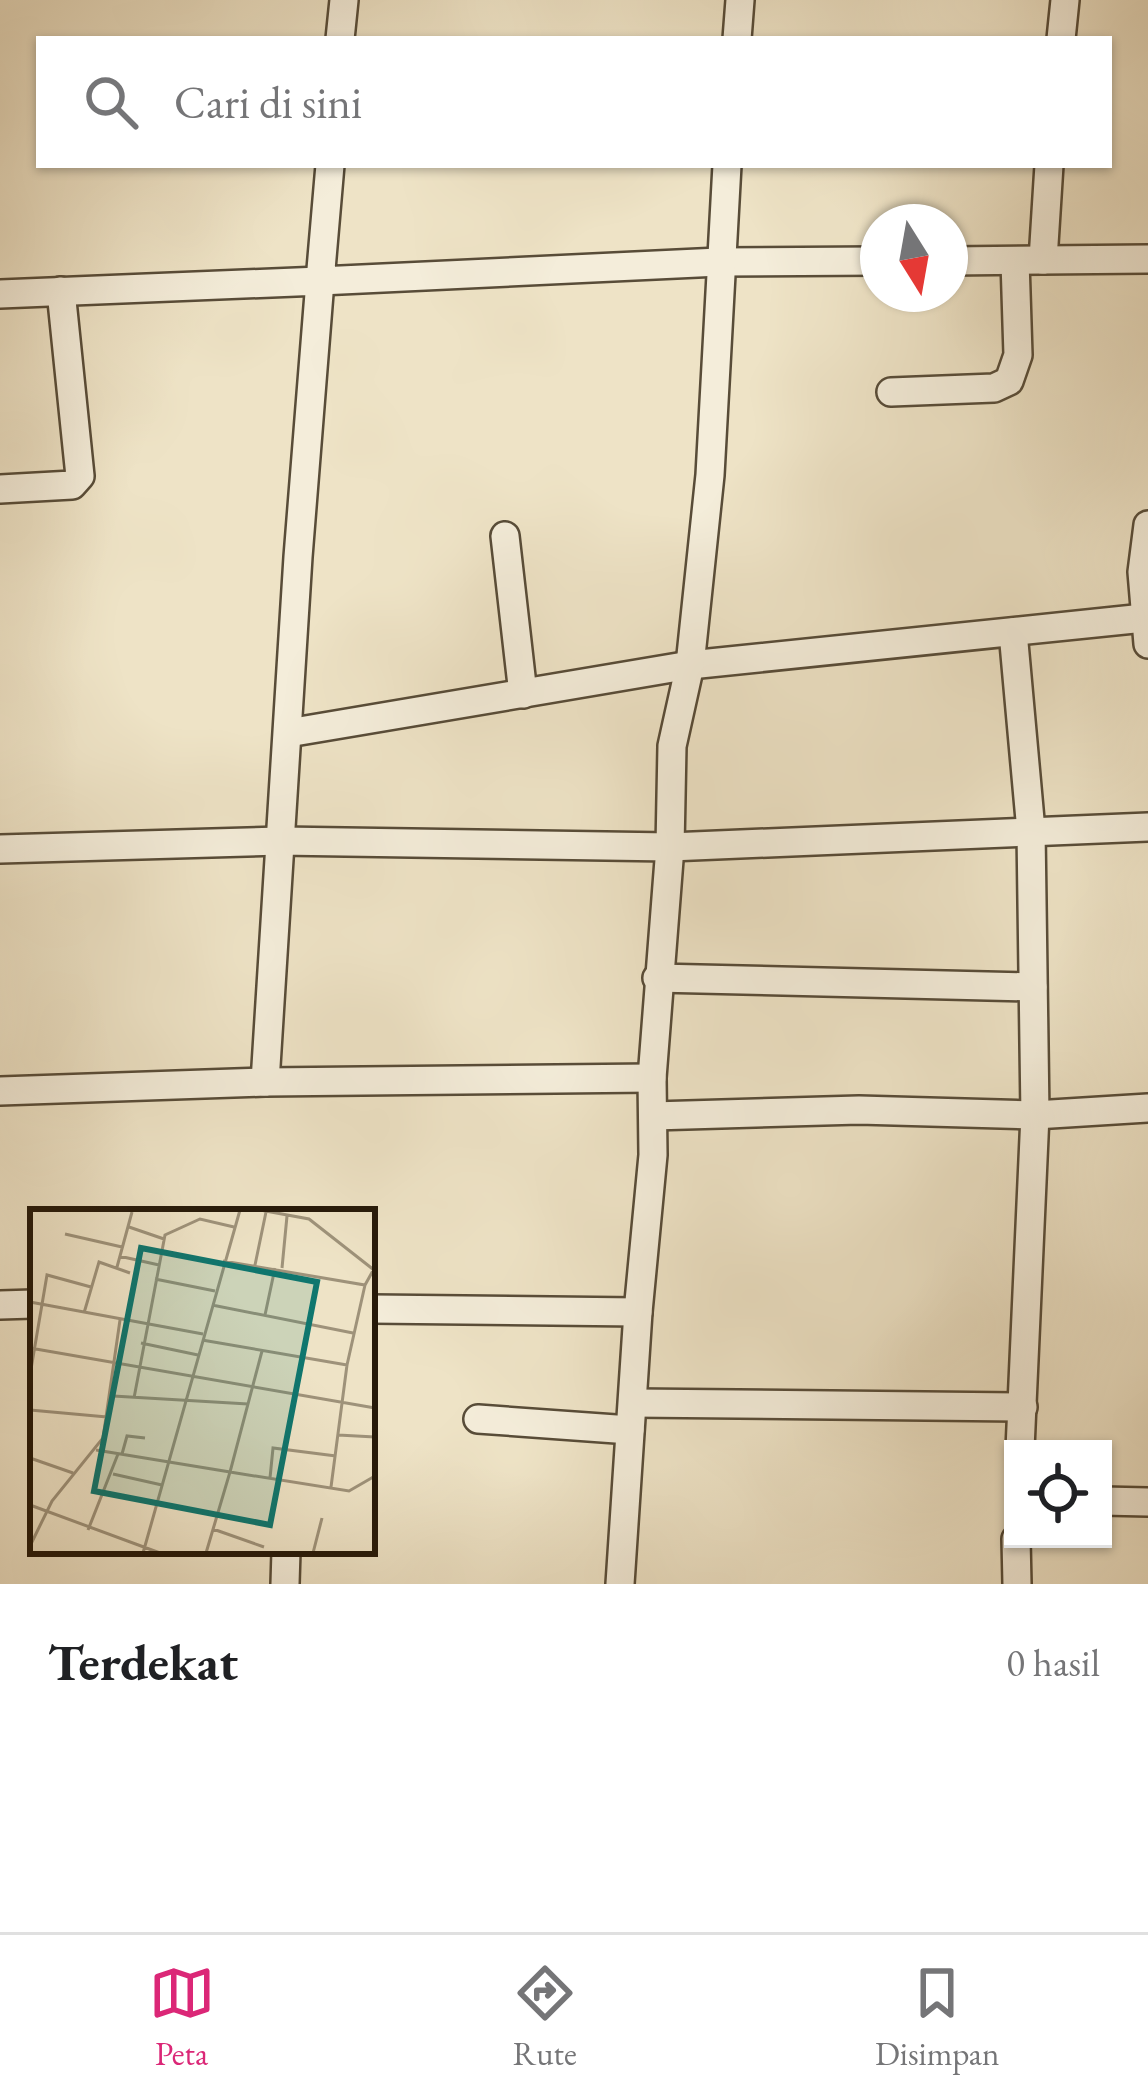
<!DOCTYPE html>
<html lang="id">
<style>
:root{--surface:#fff;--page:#f6f6f6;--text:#202124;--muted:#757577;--line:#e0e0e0;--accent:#db2777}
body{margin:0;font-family:"EB Garamond",serif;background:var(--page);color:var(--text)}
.controls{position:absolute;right:36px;bottom:36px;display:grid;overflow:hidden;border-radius:0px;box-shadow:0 3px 9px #0004}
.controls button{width:108px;height:108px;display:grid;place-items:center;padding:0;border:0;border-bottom:3px solid var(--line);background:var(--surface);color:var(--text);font:60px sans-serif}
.compass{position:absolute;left:860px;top:204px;width:108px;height:108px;border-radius:50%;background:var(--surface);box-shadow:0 3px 9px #0004;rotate:169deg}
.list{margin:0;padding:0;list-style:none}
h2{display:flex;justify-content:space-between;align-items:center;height:156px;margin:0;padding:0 48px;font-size:51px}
h2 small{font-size:39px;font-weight:400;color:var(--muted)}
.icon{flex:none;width:66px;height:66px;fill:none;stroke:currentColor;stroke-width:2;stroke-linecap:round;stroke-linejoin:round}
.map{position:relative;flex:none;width:1148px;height:1584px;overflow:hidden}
.search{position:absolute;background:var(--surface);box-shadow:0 3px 9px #0004;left:36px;right:36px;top:36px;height:132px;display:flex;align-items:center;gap:30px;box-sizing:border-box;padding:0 42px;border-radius:0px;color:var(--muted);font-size:45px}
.sheet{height:348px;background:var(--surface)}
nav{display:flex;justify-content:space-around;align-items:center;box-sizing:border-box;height:168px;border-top:3px solid var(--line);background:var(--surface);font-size:33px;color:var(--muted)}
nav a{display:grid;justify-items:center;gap:6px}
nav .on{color:var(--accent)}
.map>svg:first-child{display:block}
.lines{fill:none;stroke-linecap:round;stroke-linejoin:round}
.minor-casing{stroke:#584c38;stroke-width:32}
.minor{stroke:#f4edda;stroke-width:27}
.inset-road{fill:none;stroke:#9e927a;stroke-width:3}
.view{fill:#0f766e;fill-opacity:0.15;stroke:#0f766e;stroke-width:6}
.inset-edge{fill:none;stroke:#261909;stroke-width:6}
</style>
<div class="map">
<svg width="1148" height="1584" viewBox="0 0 1148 1584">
<rect width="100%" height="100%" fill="#eee3c6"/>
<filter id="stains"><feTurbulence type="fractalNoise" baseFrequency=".00167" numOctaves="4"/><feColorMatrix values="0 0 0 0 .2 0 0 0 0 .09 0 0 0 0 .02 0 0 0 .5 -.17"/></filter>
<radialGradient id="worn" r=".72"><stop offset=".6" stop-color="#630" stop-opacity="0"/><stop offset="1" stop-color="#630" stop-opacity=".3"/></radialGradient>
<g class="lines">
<g class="minor-casing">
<g id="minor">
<path d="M340 39 344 0"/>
<path d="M737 39 740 0"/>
<path d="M1061 39 1065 0"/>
<path d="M330 165 320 281 719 262 878 261"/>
<path d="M1043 260 1049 165"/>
<path d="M950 261 1148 259"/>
<path d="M0 294 320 281 298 557 265 1082"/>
<path d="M891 392 994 388 1009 381 1018 355 1015 261"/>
<path d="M0 489 72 485 80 476 61 291"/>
<path d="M1148 525 1142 572 1148 644"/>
<path d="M505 536 523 694"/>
<path d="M1013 632 1031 831 1035 1115 1020 1449"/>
<path d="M288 733 690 665 1144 618"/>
<path d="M0 849 280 841 670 847 1148 827"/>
<path d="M657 978 1033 987"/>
<path d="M0 1091 265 1082 652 1078"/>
<path d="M653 1116 859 1110 1035 1115 1148 1108"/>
<path d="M0 1305 33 1304"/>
<path d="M372 1309 638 1312"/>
<path d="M633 1403 1023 1407"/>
<path d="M478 1419 630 1430"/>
<path d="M1103 1501 1148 1502"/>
<path d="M1016 1539 1017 1584"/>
<path d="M285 1584 286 1551"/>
<path d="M620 1584 638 1312 653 1155 652 1078 670 847 672 746 690 665 710 475 727 165"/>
</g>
</g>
<use href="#minor" class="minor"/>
</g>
<g transform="translate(30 1209)">
<rect width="345" height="345" fill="#eee3c6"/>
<path class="inset-road" d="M230 1 279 10 344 61M99 18 134 30M35 25 92 38M89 47 129 56M193 52 335 76 345 58M225 56 236 3M87 58 102 3M252 59 257 7M125 70 185 82M0 93 173 125M182 96 323 124M54 104 69 53 100 64M235 106 245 59M172 131 317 156 301 278M111 134 168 146M0 139 345 199M232 142 200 263 319 282 345 267M317 156 335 76M0 166 17 66 61 78M83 187 218 195M104 189 135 26 170 10 204 18M0 201 77 208M308 226 345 228M66 241 200 263 176 344M92 245 97 227 115 229M0 249 43 264M83 265 132 276M240 269 243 239 306 247M0 296 130 344M183 320 234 338M58 321 88 245M0 337 22 292 73 229 90 111M113 344 210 1M283 344 292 309"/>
<path class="view" d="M111 39 287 73 240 316 64 282Z"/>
<rect width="345" height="345" class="inset-edge"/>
</g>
<rect width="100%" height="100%" filter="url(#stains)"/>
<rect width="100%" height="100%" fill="url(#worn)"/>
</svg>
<div class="controls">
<button><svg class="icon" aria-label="locate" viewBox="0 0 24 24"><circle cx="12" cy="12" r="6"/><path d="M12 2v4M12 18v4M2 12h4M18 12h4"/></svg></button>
</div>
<svg class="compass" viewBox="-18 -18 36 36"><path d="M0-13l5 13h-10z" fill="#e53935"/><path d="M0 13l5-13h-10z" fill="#757577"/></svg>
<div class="search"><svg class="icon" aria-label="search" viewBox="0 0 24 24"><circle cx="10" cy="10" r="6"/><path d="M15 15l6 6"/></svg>Cari di sini</div>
</div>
<section class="sheet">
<h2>Terdekat<small>0 hasil</small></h2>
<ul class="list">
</ul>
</section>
<nav>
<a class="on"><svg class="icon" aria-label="map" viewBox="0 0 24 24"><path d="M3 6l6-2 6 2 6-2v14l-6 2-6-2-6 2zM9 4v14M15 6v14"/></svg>Peta</a>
<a><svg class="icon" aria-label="directions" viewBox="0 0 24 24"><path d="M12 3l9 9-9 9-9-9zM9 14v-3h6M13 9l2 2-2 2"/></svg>Rute</a>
<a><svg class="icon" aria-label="saved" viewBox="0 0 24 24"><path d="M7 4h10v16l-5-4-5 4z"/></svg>Disimpan</a>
</nav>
